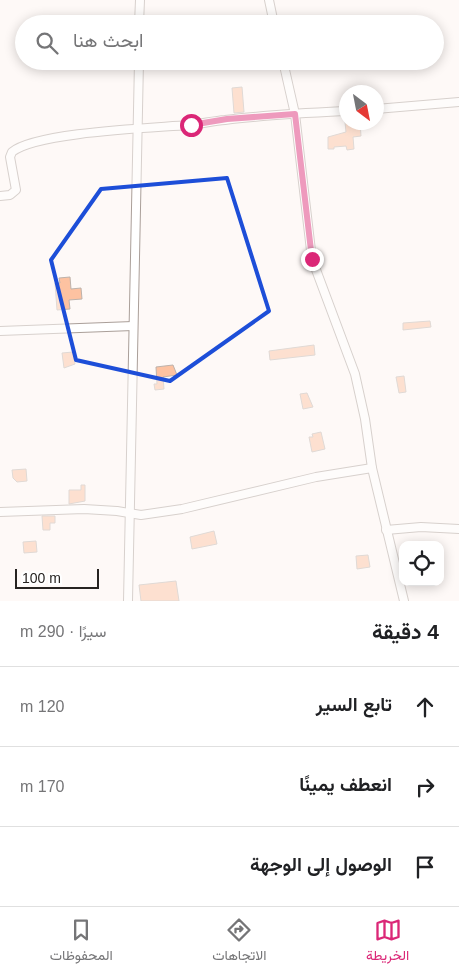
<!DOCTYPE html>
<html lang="ar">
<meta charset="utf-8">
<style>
:root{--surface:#fff;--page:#f2f2f2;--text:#202124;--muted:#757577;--line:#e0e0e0;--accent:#db2777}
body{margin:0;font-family:Arial,Vazirmatn,sans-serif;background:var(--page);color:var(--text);direction:rtl}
.controls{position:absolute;right:15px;bottom:15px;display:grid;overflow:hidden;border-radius:10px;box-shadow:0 2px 12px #0003}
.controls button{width:45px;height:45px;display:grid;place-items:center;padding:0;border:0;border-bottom:1px solid var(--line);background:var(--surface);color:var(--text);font:25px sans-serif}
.compass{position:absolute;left:339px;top:85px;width:45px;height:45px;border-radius:50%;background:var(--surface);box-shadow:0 2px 12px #0003;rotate:148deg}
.scale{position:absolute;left:15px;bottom:12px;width:84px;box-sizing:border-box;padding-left:5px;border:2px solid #272321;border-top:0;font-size:14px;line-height:18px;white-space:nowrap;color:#272321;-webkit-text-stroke:4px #fff;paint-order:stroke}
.stop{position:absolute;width:15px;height:15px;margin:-11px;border:4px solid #db2777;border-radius:50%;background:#fff}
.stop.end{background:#db2777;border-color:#fff;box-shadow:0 1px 5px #0008}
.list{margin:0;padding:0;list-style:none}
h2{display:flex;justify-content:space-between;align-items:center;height:65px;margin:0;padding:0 20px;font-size:21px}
h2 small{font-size:16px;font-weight:400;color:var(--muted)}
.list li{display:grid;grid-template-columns:32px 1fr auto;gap:15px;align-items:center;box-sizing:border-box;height:80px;padding:0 20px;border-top:1px solid var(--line)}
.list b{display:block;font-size:19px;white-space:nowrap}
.list em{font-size:16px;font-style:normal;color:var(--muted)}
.icon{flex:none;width:28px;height:28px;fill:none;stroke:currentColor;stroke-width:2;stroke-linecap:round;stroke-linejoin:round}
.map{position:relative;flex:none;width:459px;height:601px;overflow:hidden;direction:ltr}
.search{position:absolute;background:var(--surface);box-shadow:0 2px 12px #0003;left:15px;right:15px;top:15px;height:55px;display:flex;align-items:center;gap:12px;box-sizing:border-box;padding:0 18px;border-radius:28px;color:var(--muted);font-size:19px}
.sheet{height:305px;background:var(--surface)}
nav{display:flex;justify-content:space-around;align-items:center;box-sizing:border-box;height:70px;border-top:1px solid var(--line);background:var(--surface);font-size:14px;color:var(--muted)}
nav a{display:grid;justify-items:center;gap:2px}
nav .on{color:var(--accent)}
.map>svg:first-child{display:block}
.building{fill:#fdc2a1;stroke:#bdb2ab}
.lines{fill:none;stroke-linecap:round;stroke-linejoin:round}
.minor-casing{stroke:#aa9f99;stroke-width:10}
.minor{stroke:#fff;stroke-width:8}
.route{stroke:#db2777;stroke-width:6}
.marked{fill:none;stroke:#1d4ed8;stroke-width:4;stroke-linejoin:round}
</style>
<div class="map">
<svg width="459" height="601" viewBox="0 0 459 601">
<rect width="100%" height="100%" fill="#fef9f7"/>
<g class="building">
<path d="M242 87 244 112 234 113 232 88Z"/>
<path d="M345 122H360L361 136 353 137 354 149 347 150 346 146 334 147V149H328V137L346 132Z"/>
<path d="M70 277 71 289 81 288 82 299 69 300 70 309 57 310 55 283H60L59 278Z"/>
<path d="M430 321 431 327 403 330V323Z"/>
<path d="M314 345 315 355 270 360 269 351Z"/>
<path d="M73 352 75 364 64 368 62 353Z"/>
<path d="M173 365 177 375 163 377 164 389 155 390 154 384H157L156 367Z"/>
<path d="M404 376 406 392 399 393 396 377Z"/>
<path d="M307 393 313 407 303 409 300 394Z"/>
<path d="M321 432 325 449 312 452 309 437H313L312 434Z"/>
<path d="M26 469 27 481 17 482 13 478 12 470Z"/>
<path d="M81 485H85V501L69 504V490H81Z"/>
<path d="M42 516H55V523H50V530H43Z"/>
<path d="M214 531 217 544 192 549 190 537Z"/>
<path d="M36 541 37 552 24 553 23 542Z"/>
<path d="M368 555 370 567 357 569 356 556Z"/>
<path d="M176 581 179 601H141L139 585Z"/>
</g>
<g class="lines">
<g class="minor-casing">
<g id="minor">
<path d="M269 0 274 24"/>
<path d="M139 24 140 0"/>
<path d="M283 61 295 114 312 259 355 374 365 419 372 468 404 601"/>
<path d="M376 109 459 102"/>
<path d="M0 196 10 195 16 190 10 157 12 152C36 132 153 128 188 125 200 124 213 121 225 120 265 115 306 113 346 111"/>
<path d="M0 331 133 326"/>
<path d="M0 512 84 509 117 511 141 515 182 509 316 477 372 468"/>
<path d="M386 530 421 527 459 529"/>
<path d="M128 601 139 61"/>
</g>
</g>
<use href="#minor" class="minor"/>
</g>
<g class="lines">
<path class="route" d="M191 125 227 119 295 114 312 259"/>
</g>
<path d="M0 0H459V601H0ZM227 178 269 311 170 381 76 360 51 260 101 189Z" fill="#fef9f7" fill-opacity=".55" fill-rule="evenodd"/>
<path class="marked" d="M227 178 269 311 170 381 76 360 51 260 101 189Z"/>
</svg>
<div class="controls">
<button><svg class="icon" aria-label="locate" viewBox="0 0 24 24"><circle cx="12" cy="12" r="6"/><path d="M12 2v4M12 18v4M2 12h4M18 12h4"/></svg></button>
</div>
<svg class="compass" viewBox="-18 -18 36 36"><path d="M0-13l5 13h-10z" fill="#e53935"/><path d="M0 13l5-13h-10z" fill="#757577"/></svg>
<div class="scale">100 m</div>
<div class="stop" style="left:191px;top:125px"></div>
<div class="stop end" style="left:312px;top:259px"></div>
<div class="search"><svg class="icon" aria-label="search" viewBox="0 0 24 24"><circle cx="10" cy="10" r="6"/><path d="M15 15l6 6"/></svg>ابحث هنا</div>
</div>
<section class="sheet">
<h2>4 دقيقة<small>سيرًا · 290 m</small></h2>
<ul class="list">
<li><svg class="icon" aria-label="ahead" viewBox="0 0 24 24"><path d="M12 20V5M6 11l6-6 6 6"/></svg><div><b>تابع السير</b></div><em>120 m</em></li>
<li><svg class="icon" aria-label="right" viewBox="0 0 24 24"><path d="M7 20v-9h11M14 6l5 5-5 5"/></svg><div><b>انعطف يمينًا</b></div><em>170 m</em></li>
<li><svg class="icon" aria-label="arrive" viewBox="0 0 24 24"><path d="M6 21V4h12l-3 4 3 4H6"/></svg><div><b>الوصول إلى الوجهة</b></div></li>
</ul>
</section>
<nav>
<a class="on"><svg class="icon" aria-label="map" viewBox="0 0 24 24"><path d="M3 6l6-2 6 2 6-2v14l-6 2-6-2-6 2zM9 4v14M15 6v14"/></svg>الخريطة</a>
<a><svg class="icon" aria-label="directions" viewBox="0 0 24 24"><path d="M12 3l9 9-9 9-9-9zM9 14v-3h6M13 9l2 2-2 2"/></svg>الاتجاهات</a>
<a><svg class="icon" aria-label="saved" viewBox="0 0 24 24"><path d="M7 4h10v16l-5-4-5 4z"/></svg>المحفوظات</a>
</nav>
